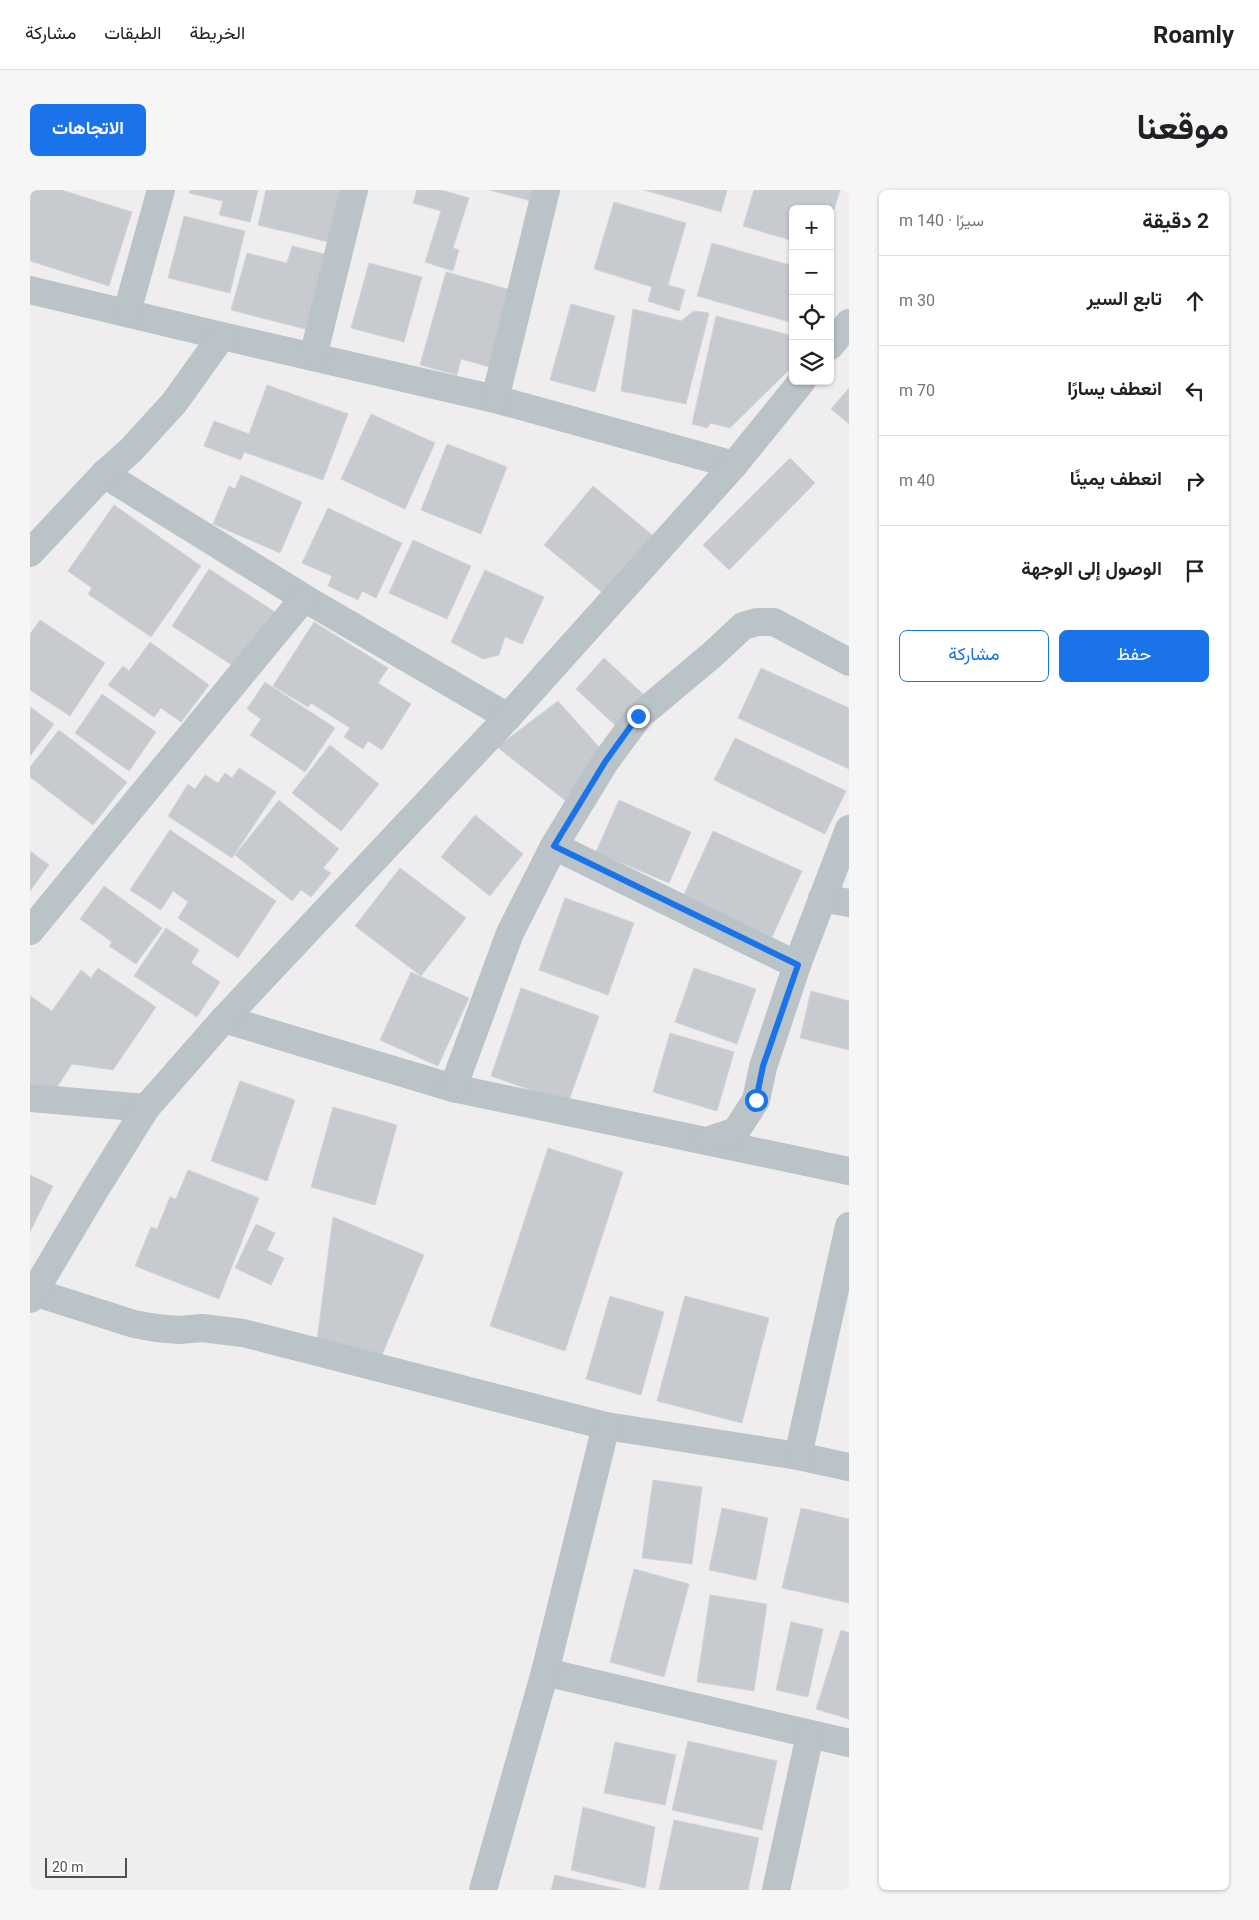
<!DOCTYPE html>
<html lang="ar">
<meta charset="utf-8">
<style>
:root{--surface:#fff;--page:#f6f6f6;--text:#202124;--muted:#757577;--line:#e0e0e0;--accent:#1a73e8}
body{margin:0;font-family:Roboto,Vazirmatn,sans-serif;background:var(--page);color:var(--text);direction:rtl}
.controls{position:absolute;right:15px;top:15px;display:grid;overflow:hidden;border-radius:8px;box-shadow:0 1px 4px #0004}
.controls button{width:45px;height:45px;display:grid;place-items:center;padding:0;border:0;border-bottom:1px solid var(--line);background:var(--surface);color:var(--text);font:25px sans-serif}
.scale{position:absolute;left:15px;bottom:12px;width:82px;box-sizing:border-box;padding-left:5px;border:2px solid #475258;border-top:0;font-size:14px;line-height:18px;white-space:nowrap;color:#475258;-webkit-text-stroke:4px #fff;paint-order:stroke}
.stop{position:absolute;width:15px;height:15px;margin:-11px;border:4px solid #1a73e8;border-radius:50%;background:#fff}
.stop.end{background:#1a73e8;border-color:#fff;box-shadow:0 1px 5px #0008}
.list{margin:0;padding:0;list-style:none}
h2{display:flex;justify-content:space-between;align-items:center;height:65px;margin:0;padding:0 20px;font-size:21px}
h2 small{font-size:16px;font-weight:400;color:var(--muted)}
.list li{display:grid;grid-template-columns:32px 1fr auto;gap:15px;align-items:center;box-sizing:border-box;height:90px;padding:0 20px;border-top:1px solid var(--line)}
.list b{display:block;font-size:19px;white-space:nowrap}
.list em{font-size:16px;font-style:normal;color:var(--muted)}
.actions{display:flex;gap:10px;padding:15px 20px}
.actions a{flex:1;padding:11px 0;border:1px solid var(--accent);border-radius:8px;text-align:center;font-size:18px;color:var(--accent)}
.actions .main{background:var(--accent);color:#fff}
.icon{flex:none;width:28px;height:28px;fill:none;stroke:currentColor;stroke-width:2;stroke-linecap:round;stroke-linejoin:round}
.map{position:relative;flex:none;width:819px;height:1700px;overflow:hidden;direction:ltr;border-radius:8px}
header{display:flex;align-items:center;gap:30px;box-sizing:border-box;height:70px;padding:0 25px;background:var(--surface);border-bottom:1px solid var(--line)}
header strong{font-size:24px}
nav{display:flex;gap:28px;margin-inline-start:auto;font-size:18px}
.intro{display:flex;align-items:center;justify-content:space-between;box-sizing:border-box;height:120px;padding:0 30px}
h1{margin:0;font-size:35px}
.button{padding:12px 22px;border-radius:8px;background:var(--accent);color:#fff;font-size:18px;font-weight:700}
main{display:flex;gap:30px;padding:0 30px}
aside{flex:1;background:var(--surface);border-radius:8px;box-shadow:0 1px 4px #0004}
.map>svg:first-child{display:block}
.building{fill:#c7cbcf;stroke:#d1d4d8}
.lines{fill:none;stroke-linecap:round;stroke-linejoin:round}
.minor{stroke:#b9c3c8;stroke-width:28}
.route{stroke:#1a73e8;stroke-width:6}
</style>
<header>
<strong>Roamly</strong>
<nav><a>الخريطة</a><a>الطبقات</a><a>مشاركة</a></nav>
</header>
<div class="intro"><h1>موقعنا</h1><a class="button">الاتجاهات</a></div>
<main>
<aside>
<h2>2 دقيقة<small>سيرًا · 140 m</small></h2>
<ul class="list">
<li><svg class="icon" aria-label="ahead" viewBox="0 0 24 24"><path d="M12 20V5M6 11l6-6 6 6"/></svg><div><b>تابع السير</b></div><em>30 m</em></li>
<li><svg class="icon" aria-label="left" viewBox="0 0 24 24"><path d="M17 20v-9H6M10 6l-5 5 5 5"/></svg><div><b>انعطف يسارًا</b></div><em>70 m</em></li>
<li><svg class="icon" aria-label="right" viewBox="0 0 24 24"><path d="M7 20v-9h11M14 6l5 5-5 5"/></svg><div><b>انعطف يمينًا</b></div><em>40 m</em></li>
<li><svg class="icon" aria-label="arrive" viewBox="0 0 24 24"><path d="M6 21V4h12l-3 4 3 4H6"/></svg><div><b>الوصول إلى الوجهة</b></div></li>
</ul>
<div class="actions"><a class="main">حفظ</a><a>مشاركة</a></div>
</aside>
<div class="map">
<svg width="819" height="1700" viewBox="0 0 819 1700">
<rect width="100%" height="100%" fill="#efeded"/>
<g class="building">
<path d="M0 0H31L102 22 79 96 0 71Z"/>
<path d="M160 0H228L220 32 189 25 193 11 159 3Z"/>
<path d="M236 0H315L303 53 228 35Z"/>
<path d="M387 0H412L439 8 423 58 429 60 423 81 395 72 411 21 383 13Z"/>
<path d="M459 0H513L509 13Z"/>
<path d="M614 0H697L691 22Z"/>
<path d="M724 0H810L800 33V19H763V51L713 36Z"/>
<path d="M584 12 656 33 638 95 655 100 649 121 618 111 622 97 564 79Z"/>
<path d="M154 26 215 41 200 103 138 88Z"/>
<path d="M682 53 763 76V133L667 106Z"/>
<path d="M262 56 303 66 283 141 201 120 217 63 257 73Z"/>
<path d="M339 73 392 87 374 152 321 138Z"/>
<path d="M416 82 488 102 467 179 431 169 427 185 390 175Z"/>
<path d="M541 114 585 126 565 202 520 190Z"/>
<path d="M603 119 651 131 664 121 679 123 656 214 591 201Z"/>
<path d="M686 126 763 146V176L700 238 681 233 677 238 662 234Z"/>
<path d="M237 195 318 224 293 290 214 262 211 270 174 256 184 231 219 244Z"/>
<path d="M819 198V234L801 219Z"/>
<path d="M341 224 405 253 375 319 311 289Z"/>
<path d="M417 254 477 277 451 344 391 320Z"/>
<path d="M760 268 785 293 699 380 673 355Z"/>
<path d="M211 285 272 312 250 363 183 334 199 296 205 299Z"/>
<path d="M563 296 626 348 578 407 514 355Z"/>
<path d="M84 315 171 376 121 447 58 404 62 398 38 381Z"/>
<path d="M298 318 372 353 346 408 332 401 328 410 298 396 302 386 272 373Z"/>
<path d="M383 350 441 376 417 429 359 403Z"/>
<path d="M179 379 245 422 208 479 142 436Z"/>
<path d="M455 380 514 407 492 454 475 447 469 465 453 469 421 452Z"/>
<path d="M10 430 75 473 40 526 0 500V444Z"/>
<path d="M284 432 358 478 348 493 381 514 352 560 338 551 333 559 314 547 320 538 281 513 278 517 243 496Z"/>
<path d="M120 452 179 495 151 532 131 518 124 527 78 495 93 476 99 481Z"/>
<path d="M574 468 613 504 585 535 546 499Z"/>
<path d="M731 478 819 518V579L708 528Z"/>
<path d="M235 492 305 538 275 582 220 545 231 529 217 519Z"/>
<path d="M72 504 126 542 99 581 45 543Z"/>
<path d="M528 511 569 557 536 611 467 557Z"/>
<path d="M0 517 24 534 0 566Z"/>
<path d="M29 540 97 592 63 635 0 587V577Z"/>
<path d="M705 548 816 601 795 644 684 590Z"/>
<path d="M300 555 349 594 311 641 262 603Z"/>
<path d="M209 578 246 602 202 668 138 626 158 594 165 599 175 585 188 593 195 583 202 588Z"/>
<path d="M249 610 309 659 293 678 301 683 281 707 271 700 262 711 205 665Z"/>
<path d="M589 610 661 642 639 693 566 662Z"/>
<path d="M445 625 493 664 460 706 411 667Z"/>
<path d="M140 640 246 711 208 768 148 728 158 712 143 701 131 720 100 700Z"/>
<path d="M683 641 772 681 742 747 653 707Z"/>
<path d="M0 661 19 675 0 701Z"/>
<path d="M370 678 436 728 391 786 325 736Z"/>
<path d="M74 696 132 738 106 774 79 756 82 752 50 729Z"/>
<path d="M535 708 604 733 578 805 509 780Z"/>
<path d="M136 738 169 760 161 773 190 792 167 827 104 786Z"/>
<path d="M68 778 126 817 83 880 42 874 27 897 0 894V806L22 821 51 780 61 788Z"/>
<path d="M664 778 726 799 707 854 645 832Z"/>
<path d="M381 782 439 808 408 876 350 850Z"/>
<path d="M491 798 569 826 538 913 461 886Z"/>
<path d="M781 801 819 811V860L770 848Z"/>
<path d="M640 843 704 862 687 921 623 902Z"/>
<path d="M210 891 265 910 237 991 181 971Z"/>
<path d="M303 917 367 935 345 1015 281 997Z"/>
<path d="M518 958 593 982 535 1161 460 1136Z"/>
<path d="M158 980 229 1008 189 1109 105 1076 121 1037 127 1039 140 1007 146 1009Z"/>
<path d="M0 985 23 996 0 1042Z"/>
<path d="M303 1027 394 1065 351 1167 286 1158Z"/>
<path d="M226 1034 245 1043 237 1060 254 1068 241 1095 205 1078Z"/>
<path d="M580 1106 634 1122 611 1205 556 1189Z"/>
<path d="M655 1106 739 1128 712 1233 627 1211Z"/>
<path d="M623 1290 672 1297 662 1374 612 1368Z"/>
<path d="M692 1318 738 1328 726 1390 679 1380Z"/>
<path d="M771 1318 819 1329V1413L752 1398Z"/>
<path d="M604 1379 659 1394 634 1487 580 1472Z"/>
<path d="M680 1405 737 1414 724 1501 667 1492Z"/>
<path d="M761 1432 793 1439 778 1507 746 1500Z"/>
<path d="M811 1440 819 1443V1529L786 1519Z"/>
<path d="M658 1551 747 1571 732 1640 642 1620Z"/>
<path d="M585 1552 646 1565 635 1615 574 1603Z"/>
<path d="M553 1617 625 1637 615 1698 541 1680Z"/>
<path d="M644 1630 729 1648 718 1700H629Z"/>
<path d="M525 1685 593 1700H521Z"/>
</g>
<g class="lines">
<g class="minor">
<path d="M0 100 192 146 465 209 704 275"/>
<path d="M97 122 131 0"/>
<path d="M800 156 819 133"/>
<path d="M283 167 324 0"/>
<path d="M465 209 516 0"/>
<path d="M74 284 274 408 478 527"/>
<path d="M0 363 74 284 101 260 144 213 192 146"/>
<path d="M524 656 767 775"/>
<path d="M792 708 819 713"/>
<path d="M0 741 274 408"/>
<path d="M194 829 423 898 819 981"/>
<path d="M423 898 480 743 524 656 575 572 609 526 683 464 713 436 727 432H744L819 472"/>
<path d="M0 908 116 918"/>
<path d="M677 951 706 941 726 910 733 877 767 775 819 639"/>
<path d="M4 1102 104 1134 126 1138 149 1140 172 1138 213 1143 576 1236 768 1266 819 1277"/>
<path d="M0 1109 63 1003 116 918 194 829 478 527 704 275 772 191"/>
<path d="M768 1266 819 1036"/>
<path d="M515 1482 819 1553"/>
<path d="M453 1700 515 1482 576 1236"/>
<path d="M746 1700 780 1545"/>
</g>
</g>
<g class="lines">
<path class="route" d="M608 526 575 572 524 656 768 775 733 876 726 910"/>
</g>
</svg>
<div class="controls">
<button>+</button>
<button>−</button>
<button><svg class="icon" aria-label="locate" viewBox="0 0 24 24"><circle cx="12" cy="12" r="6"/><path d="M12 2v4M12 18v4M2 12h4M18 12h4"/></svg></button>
<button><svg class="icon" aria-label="layers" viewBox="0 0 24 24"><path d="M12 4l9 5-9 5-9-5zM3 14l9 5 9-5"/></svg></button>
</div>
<div class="scale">20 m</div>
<div class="stop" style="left:726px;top:910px"></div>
<div class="stop end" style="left:608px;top:526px"></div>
</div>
</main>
